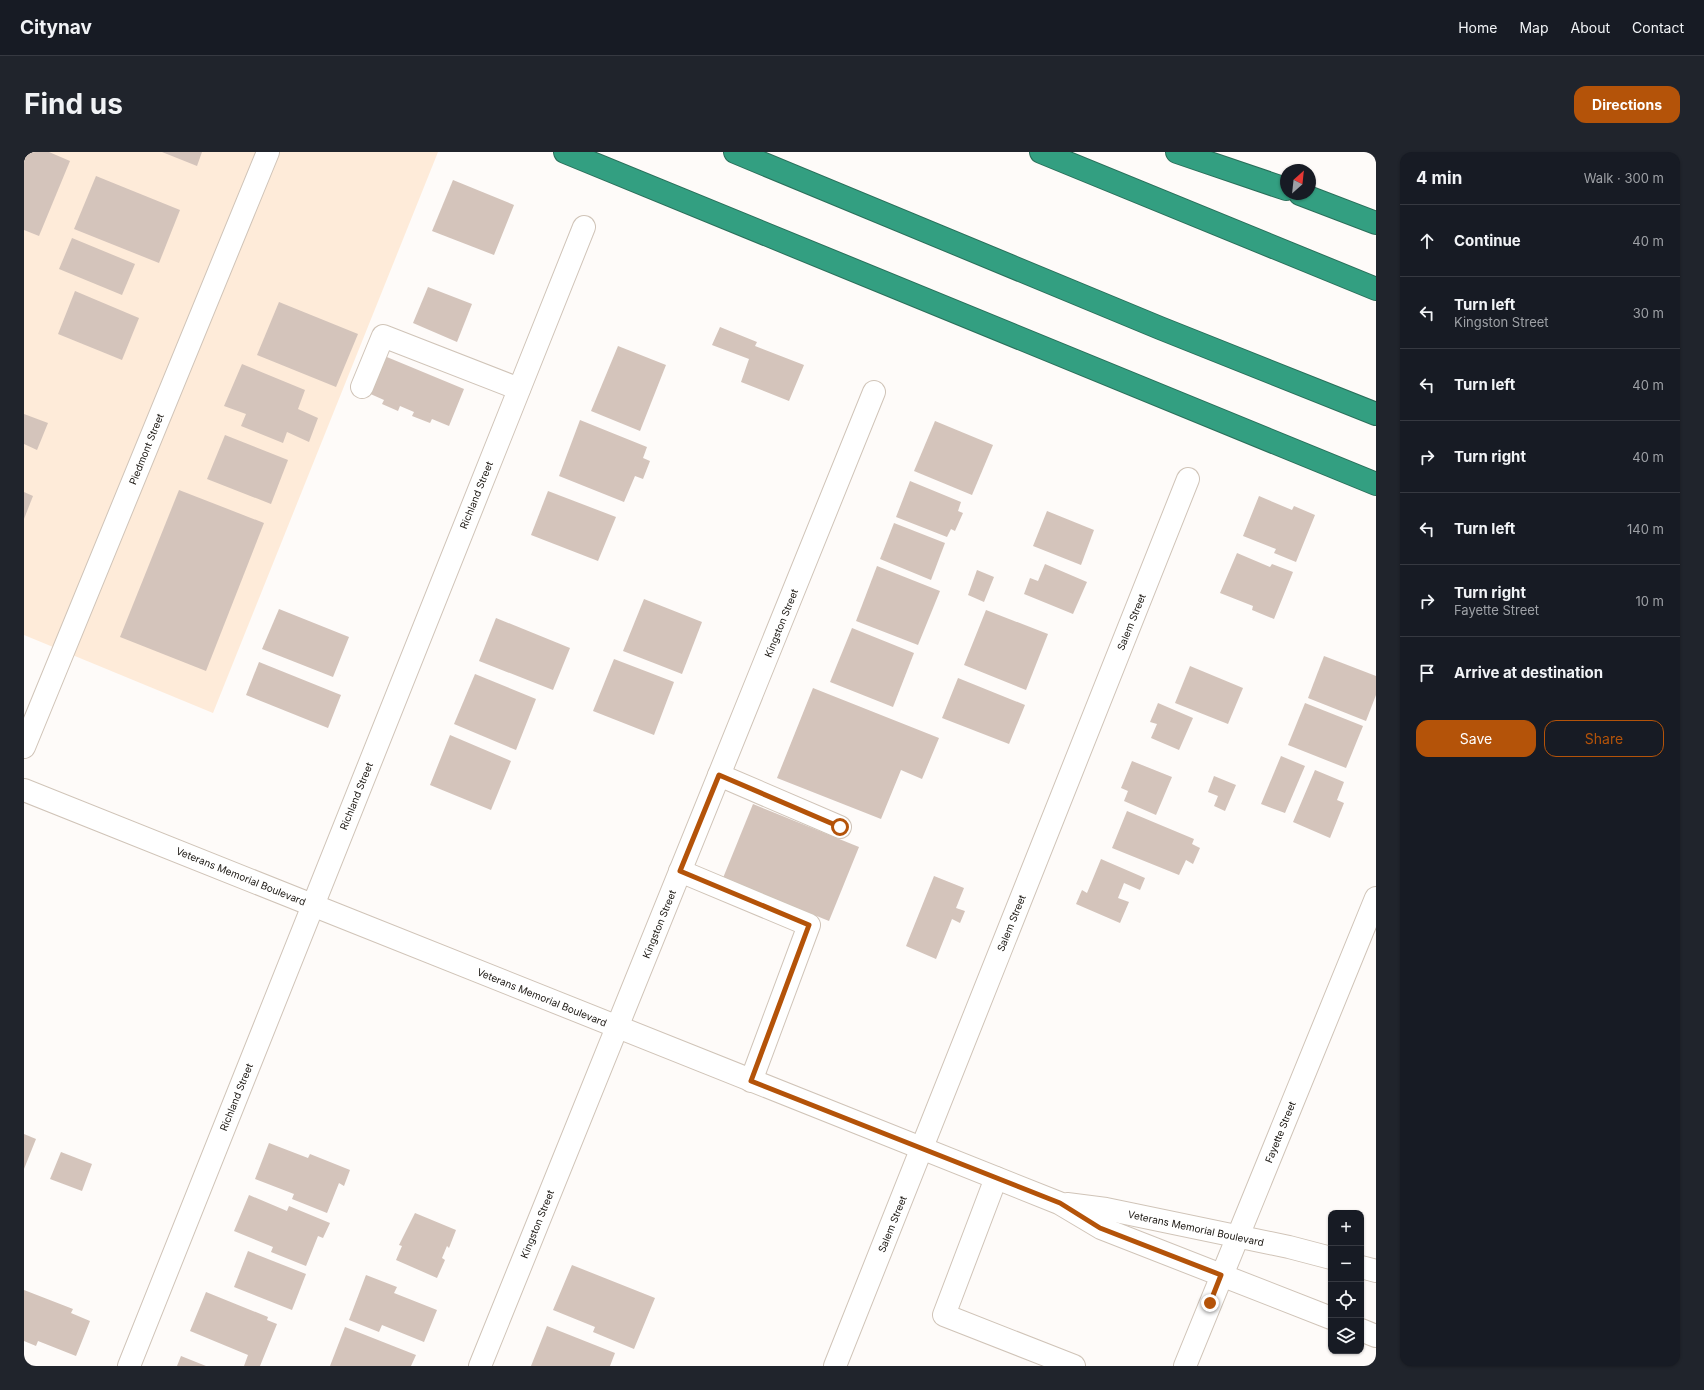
<!DOCTYPE html>
<meta charset="utf-8">
<style>
:root{--surface:#171b24;--page:#20242c;--text:#f1f3f6;--muted:#9ea1a6;--line:#363941;--accent:#b45309}
body{margin:0;font-family:Inter,sans-serif;background:var(--page);color:var(--text)}
.controls{position:absolute;right:12px;bottom:12px;display:grid;overflow:hidden;border-radius:8px;box-shadow:0 1px 3px #0004}
.controls button{width:36px;height:36px;display:grid;place-items:center;padding:0;border:0;border-bottom:1px solid var(--line);background:var(--surface);color:var(--text);font:20px sans-serif}
.compass{position:absolute;left:1256px;top:12px;width:36px;height:36px;border-radius:50%;background:var(--surface);box-shadow:0 1px 3px #0004;rotate:27deg}
.stop{position:absolute;width:12px;height:12px;margin:-9px;border:3px solid #b45309;border-radius:50%;background:#fff}
.stop.end{background:#b45309;border-color:#fff;box-shadow:0 1px 4px #0008}
.list{margin:0;padding:0;list-style:none}
h2{display:flex;justify-content:space-between;align-items:center;height:52px;margin:0;padding:0 16px;font-size:17px}
h2 small{font-size:13px;font-weight:400;color:var(--muted)}
.list li{display:grid;grid-template-columns:26px 1fr auto;gap:12px;align-items:center;box-sizing:border-box;height:72px;padding:0 16px;border-top:1px solid var(--line)}
.list b{display:block;font-size:15px;white-space:nowrap}
.list p{margin:0;font-size:13px;white-space:nowrap;color:var(--muted)}
.list em{font-size:13px;font-style:normal;color:var(--muted)}
.actions{display:flex;gap:8px;padding:12px 16px}
.actions a{flex:1;padding:9px 0;border:1px solid var(--accent);border-radius:12px;text-align:center;font-size:14px;color:var(--accent)}
.actions .main{background:var(--accent);color:#fff}
.icon{flex:none;width:22px;height:22px;fill:none;stroke:currentColor;stroke-width:2;stroke-linecap:round;stroke-linejoin:round}
.map{position:relative;flex:none;width:1352px;height:1214px;overflow:hidden;border-radius:12px}
header{display:flex;align-items:center;gap:24px;box-sizing:border-box;height:56px;padding:0 20px;background:var(--surface);border-bottom:1px solid var(--line)}
header strong{font-size:19px}
nav{display:flex;gap:22px;margin-inline-start:auto;font-size:14px}
.intro{display:flex;align-items:center;justify-content:space-between;box-sizing:border-box;height:96px;padding:0 24px}
h1{margin:0;font-size:28px}
.button{padding:10px 18px;border-radius:12px;background:var(--accent);color:#fff;font-size:14px;font-weight:700}
main{display:flex;gap:24px;padding:0 24px}
aside{flex:1;background:var(--surface);border-radius:12px;box-shadow:0 1px 3px #0004}
.map>svg:first-child{display:block}
.built{fill:#feebd9}
.building{fill:#d4c4bb}
.lines{fill:none;stroke-linecap:round;stroke-linejoin:round}
.minor-casing{stroke:#d0c4b8;stroke-width:24}
.highway-casing{stroke:#2a6f5a;stroke-width:24}
.minor{stroke:#fff;stroke-width:22}
.highway{stroke:#339f81;stroke-width:22}
.route{stroke:#b45309;stroke-width:5}
.labels{text-anchor:middle;stroke-width:3;stroke-linejoin:round;paint-order:stroke}
.street-label{font-size:10px;fill:#1a1611;stroke:#fff}
</style>
<header>
<strong>Citynav</strong>
<nav><a>Home</a><a>Map</a><a>About</a><a>Contact</a></nav>
</header>
<div class="intro"><h1>Find us</h1><a class="button">Directions</a></div>
<main>
<div class="map">
<svg width="1352" height="1214" viewBox="0 0 1352 1214">
<rect width="100%" height="100%" fill="#fefbf9"/>
<path class="built" d="M0 0H414L189 561 0 483Z"/>
<g class="building">
<path d="M0 0H25L46 9 15 84 0 78Z"/>
<path d="M138 0H178L173 14Z"/>
<path d="M72 24 156 58 135 111 50 77Z"/>
<path d="M429 28 490 53 470 103 408 79Z"/>
<path d="M48 86 111 112 98 143 35 117Z"/>
<path d="M404 135 448 152 433 190 389 171Z"/>
<path d="M51 139 115 166 98 208 34 182Z"/>
<path d="M255 150 334 182 312 235 233 203Z"/>
<path d="M696 175 733 190 731 194 780 213 765 249 717 230 725 207 688 193Z"/>
<path d="M594 194 642 213 616 279 567 259Z"/>
<path d="M358 203 440 237 425 274 408 267 406 271 388 264 390 260 376 254 374 259 358 252 360 248 342 240Z"/>
<path d="M218 212 281 238 274 257 294 266 285 290 263 280 259 291 217 274 222 262 200 254Z"/>
<path d="M0 262 24 271 13 298 0 292Z"/>
<path d="M556 268 623 295 619 306 626 309 619 327 611 324 600 350 535 324Z"/>
<path d="M911 269 969 293 948 343 890 319Z"/>
<path d="M201 283 264 308 247 352 183 327Z"/>
<path d="M886 329 937 350 934 359 939 361 931 379 927 377 923 385 872 365Z"/>
<path d="M155 338 240 371 182 519 96 485Z"/>
<path d="M524 339 592 365 574 409 507 383Z"/>
<path d="M0 340 9 344 0 367Z"/>
<path d="M1235 344 1268 358 1270 354 1291 363 1272 410 1250 401 1252 397 1219 384Z"/>
<path d="M1023 359 1070 378 1057 413 1009 394Z"/>
<path d="M870 371 921 391 907 428 856 407Z"/>
<path d="M1213 401 1246 415 1248 412 1269 420 1250 467 1228 458 1229 454 1196 441Z"/>
<path d="M1021 412 1063 430 1049 462 1000 442 1006 426 1014 429Z"/>
<path d="M853 414 916 439 894 493 832 469Z"/>
<path d="M953 418 970 425 960 450 944 443Z"/>
<path d="M620 447 678 470 658 522 599 499Z"/>
<path d="M255 457 325 485 309 525 238 497Z"/>
<path d="M962 458 1024 482 1002 538 940 513Z"/>
<path d="M472 466 546 496 529 538 455 509Z"/>
<path d="M828 476 890 501 869 555 806 530Z"/>
<path d="M1300 504 1352 524V543L1342 569 1284 546Z"/>
<path d="M590 507 650 530 630 583 569 559Z"/>
<path d="M235 510 317 543 304 576 222 543Z"/>
<path d="M1166 514 1219 536 1204 572 1151 551Z"/>
<path d="M451 522 512 547 492 598 430 572Z"/>
<path d="M934 526 1001 553 985 592 918 566Z"/>
<path d="M789 536 915 586 898 627 877 618 857 667 753 626Z"/>
<path d="M1134 551 1169 566 1155 598 1127 586 1133 572 1126 570Z"/>
<path d="M1281 551 1339 574 1322 616 1264 593Z"/>
<path d="M426 583 487 609 467 658 406 633Z"/>
<path d="M1257 604 1281 614 1261 661 1237 652Z"/>
<path d="M1108 609 1148 625 1132 663 1100 649 1104 639 1097 636Z"/>
<path d="M1291 618 1320 630 1313 648 1320 651 1306 686 1269 670Z"/>
<path d="M1190 624 1212 633 1201 659 1190 654 1194 644 1184 640Z"/>
<path d="M729 652 835 695 805 769 699 726Z"/>
<path d="M1103 659 1170 687 1168 692 1176 696 1169 712 1162 708 1155 723 1088 696Z"/>
<path d="M1077 707 1121 726 1116 738 1100 731 1094 746 1105 750 1096 771 1052 752 1058 738 1063 741Z"/>
<path d="M910 724 940 736 932 756 941 759 936 771 928 767 912 807 882 794Z"/>
<path d="M0 982 12 987 0 1017Z"/>
<path d="M245 991 284 1006 286 1002 326 1018 320 1034 315 1031 303 1061 268 1047 270 1042 231 1027Z"/>
<path d="M37 1000 68 1012 58 1039 26 1027Z"/>
<path d="M225 1043 263 1059 265 1054 306 1071 299 1086 294 1084 282 1114 247 1100 249 1095 210 1079Z"/>
<path d="M391 1061 432 1078 425 1096 423 1094 418 1106 421 1108 413 1126 372 1108 378 1094 375 1093Z"/>
<path d="M224 1099 282 1122 268 1158 210 1135Z"/>
<path d="M548 1113 631 1146 610 1197 569 1180 571 1175 529 1158Z"/>
<path d="M342 1123 373 1135 370 1141 413 1158 400 1190 358 1173 355 1180 325 1168Z"/>
<path d="M0 1138 49 1157 47 1161 66 1169 52 1204 14 1189 12 1194 0 1189Z"/>
<path d="M182 1140 244 1165 243 1168 253 1172 236 1214H220L224 1203 166 1179Z"/>
<path d="M523 1174 591 1201 586 1214H507Z"/>
<path d="M321 1175 392 1203 387 1214H306Z"/>
<path d="M157 1204 182 1214H153Z"/>
</g>
<g class="lines">
<g class="minor-casing">
<g id="minor">
<path d="M338 235 359 184 495 237"/>
<path d="M0 595 244 0"/>
<path d="M695 623 816 675"/>
<path d="M0 638 1035 1051 1077 1076 1307 1166"/>
<path d="M656 719 785 773 727 929"/>
<path d="M972 1026 920 1163 1050 1214"/>
<path d="M1043 1052 1082 1057 1265 1095 1307 1106"/>
<path d="M1337 1115 1352 1119"/>
<path d="M1337 1178 1352 1184"/>
<path d="M105 1214 560 75"/>
<path d="M456 1214 850 240"/>
<path d="M811 1214 1164 327"/>
<path d="M1161 1214 1352 746"/>
</g>
</g>
<g class="highway-casing">
<g id="highway">
<path d="M541 0 1352 332"/>
<path d="M711 0 1136 176 1352 262"/>
<path d="M1017 0 1352 137"/>
<path d="M1153 0 1262 37"/>
<path d="M1276 42 1352 71"/>
</g>
</g>
<use href="#minor" class="minor"/>
<use href="#highway" class="highway"/>
</g>
<g class="lines">
<path class="route" d="M816 675 695 623 656 719 785 773 727 929 1036 1051 1076 1076 1197 1123 1186 1151"/>
</g>
<g class="labels">
<g class="street-label">
<text transform="translate(122 297) rotate(-68)" y="4">Piedmont Street</text>
<text transform="translate(452 343) rotate(-68)" y="4">Richland Street</text>
<text transform="translate(1107 470) rotate(-68)" y="4">Salem Street</text>
<text transform="translate(757 471) rotate(-68)" y="4">Kingston Street</text>
<text transform="translate(332 644) rotate(-68)" y="4">Richland Street</text>
<text transform="translate(217 724) rotate(22)" y="4">Veterans Memorial Boulevard</text>
<text transform="translate(987 771) rotate(-68)" y="4">Salem Street</text>
<text transform="translate(635 772) rotate(-68)" y="4">Kingston Street</text>
<text transform="translate(518 845) rotate(22)" y="4">Veterans Memorial Boulevard</text>
<text transform="translate(212 945) rotate(-68)" y="4">Richland Street</text>
<text transform="translate(1256 980) rotate(-68)" y="4">Fayette Street</text>
<text transform="translate(513 1072) rotate(-68)" y="4">Kingston Street</text>
<text transform="translate(868 1072) rotate(-68)" y="4">Salem Street</text>
<text transform="translate(1172 1076) rotate(12)" y="4">Veterans Memorial Boulevard</text>
</g>
</g>
</svg>
<div class="controls">
<button>+</button>
<button>−</button>
<button><svg class="icon" aria-label="locate" viewBox="0 0 24 24"><circle cx="12" cy="12" r="6"/><path d="M12 2v4M12 18v4M2 12h4M18 12h4"/></svg></button>
<button><svg class="icon" aria-label="layers" viewBox="0 0 24 24"><path d="M12 4l9 5-9 5-9-5zM3 14l9 5 9-5"/></svg></button>
</div>
<svg class="compass" viewBox="-18 -18 36 36"><path d="M0-13l5 13h-10z" fill="#e53935"/><path d="M0 13l5-13h-10z" fill="#9ea1a6"/></svg>
<div class="stop" style="left:816px;top:675px"></div>
<div class="stop end" style="left:1186px;top:1151px"></div>
</div>
<aside>
<h2>4 min<small>Walk · 300 m</small></h2>
<ul class="list">
<li><svg class="icon" aria-label="ahead" viewBox="0 0 24 24"><path d="M12 20V5M6 11l6-6 6 6"/></svg><div><b>Continue</b></div><em>40 m</em></li>
<li><svg class="icon" aria-label="left" viewBox="0 0 24 24"><path d="M17 20v-9H6M10 6l-5 5 5 5"/></svg><div><b>Turn left</b><p>Kingston Street</p></div><em>30 m</em></li>
<li><svg class="icon" aria-label="left" viewBox="0 0 24 24"><path d="M17 20v-9H6M10 6l-5 5 5 5"/></svg><div><b>Turn left</b></div><em>40 m</em></li>
<li><svg class="icon" aria-label="right" viewBox="0 0 24 24"><path d="M7 20v-9h11M14 6l5 5-5 5"/></svg><div><b>Turn right</b></div><em>40 m</em></li>
<li><svg class="icon" aria-label="left" viewBox="0 0 24 24"><path d="M17 20v-9H6M10 6l-5 5 5 5"/></svg><div><b>Turn left</b></div><em>140 m</em></li>
<li><svg class="icon" aria-label="right" viewBox="0 0 24 24"><path d="M7 20v-9h11M14 6l5 5-5 5"/></svg><div><b>Turn right</b><p>Fayette Street</p></div><em>10 m</em></li>
<li><svg class="icon" aria-label="arrive" viewBox="0 0 24 24"><path d="M6 21V4h12l-3 4 3 4H6"/></svg><div><b>Arrive at destination</b></div></li>
</ul>
<div class="actions"><a class="main">Save</a><a>Share</a></div>
</aside>
</main>
